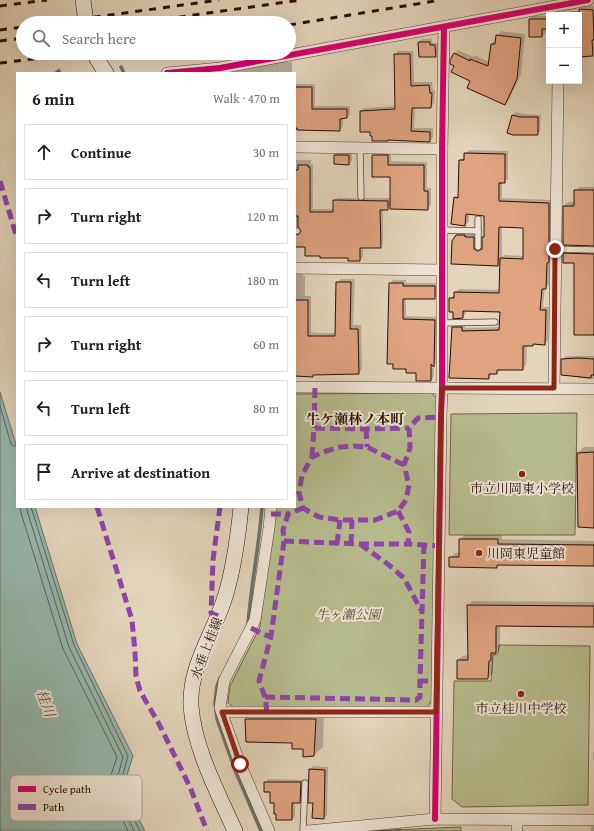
<!DOCTYPE html>
<meta charset="utf-8">
<style>
:root{--surface:#fff;--page:#f2f2f2;--text:#202124;--muted:#757577;--line:#e0e0e0}
body{margin:0;font-family:"Gentium Book Plus","Noto Serif JP",serif;background:var(--page);color:var(--text)}
.controls{position:absolute;right:12px;top:12px;display:grid;overflow:hidden;border-radius:0px;box-shadow:0 4px 16px #0002}
.controls button{width:36px;height:36px;display:grid;place-items:center;padding:0;border:0;border-bottom:1px solid var(--line);background:var(--surface);color:var(--text);font:20px sans-serif}
.stop{position:absolute;width:12px;height:12px;margin:-9px;border:3px solid #8f2418;border-radius:50%;background:#fff}
.stop.end{background:#8f2418;border-color:#fff;box-shadow:0 1px 4px #0008}
.list{margin:0;padding:0;list-style:none}
h2{display:flex;justify-content:space-between;align-items:center;height:52px;margin:0;padding:0 16px;font-size:17px}
h2 small{font-size:13px;font-weight:400;color:var(--muted)}
.list li{display:grid;grid-template-columns:26px 1fr auto;gap:12px;align-items:center;box-sizing:border-box;height:56px;margin:0 8px 8px;padding:0 8px;border:1px solid var(--line);border-radius:0px}
.list b{display:block;font-size:15px;white-space:nowrap}
.list em{font-size:13px;font-style:normal;color:var(--muted)}
.icon{flex:none;width:22px;height:22px;fill:none;stroke:currentColor;stroke-width:2;stroke-linecap:round;stroke-linejoin:round}
.map{position:relative;flex:none;width:594px;height:831px;overflow:hidden}
.search{position:absolute;background:var(--surface);box-shadow:0 4px 16px #0002;left:16px;top:16px;width:280px;height:44px;display:flex;align-items:center;gap:10px;box-sizing:border-box;padding:0 14px;border-radius:22px;color:var(--muted);font-size:15px}
.panel{position:absolute;background:var(--surface);box-shadow:0 4px 16px #0002;left:16px;top:72px;width:280px;height:436px;border-radius:0px}
.map>svg:first-child{display:block}
.green{fill:#b6bc8e;stroke:#6f6449}
.water{fill:#95b8ae;stroke:#69746a}
.shadow{fill:#0003;fill-rule:evenodd}
.lines{fill:none;stroke-linecap:round;stroke-linejoin:round}
.shore{stroke:#5e6259;stroke-width:1}
.stream{stroke:#69746a;stroke-width:3.5}
.building{fill:#dfa380;stroke:#280d04}
.service-casing{stroke:#573f32;stroke-width:7}
.minor-casing{stroke:#573f32;stroke-width:12}
.secondary-casing{stroke:#280d04;stroke-width:16}
.service{stroke:#ede3d3;stroke-width:5.5}
.minor{stroke:#ede3d3;stroke-width:11}
.secondary{stroke:#ede3d3;stroke-width:15}
.rail{stroke:#280d04;stroke-width:3;stroke-dasharray:7 7;stroke-linecap:butt}
.quiet{stroke:#8e44ad;stroke-width:5;stroke-dasharray:10 5;stroke-linecap:butt}
.cycleway-casing{stroke:#ede3d3;stroke-width:8}
.cycleway{stroke:#d6006c;stroke-width:6}
.route{stroke:#8f2418;stroke-width:5}
.poi-dot{fill:#8f2418;stroke:#ede3d3;stroke-width:1.5}
.labels{text-anchor:middle;stroke-width:4;stroke-linejoin:round;paint-order:stroke}
.poi-label{font-size:13px;fill:#280d04;stroke:#ede3d3}
.park-label{font-size:13px;font-style:italic;fill:#5a4a34;stroke:#ede3d3}
.street-label{font-size:13px;fill:#280d04;stroke:#ede3d3}
.neighbourhood-label{font-size:14px;font-weight:bold;fill:#280d04;stroke:#ede3d3}
.water-label{font-size:14px;font-style:italic;fill:#4e4940;stroke:#ede3d3}
.key{fill:#ede3d3;stroke:#b2a395;stroke-width:1}
.key-label{font-size:11px;fill:#280d04}
</style>
<div class="map">
<svg width="594" height="831" viewBox="0 0 594 831">
<rect width="100%" height="100%" fill="#e4d4bb"/>
<filter id="stains"><feTurbulence type="fractalNoise" baseFrequency=".005" numOctaves="4"/><feColorMatrix values="0 0 0 0 .2 0 0 0 0 .09 0 0 0 0 .02 0 0 0 .5 -.17"/></filter>
<radialGradient id="worn" r=".72"><stop offset=".6" stop-color="#630" stop-opacity="0"/><stop offset="1" stop-color="#630" stop-opacity=".3"/></radialGradient>
<g class="green">
<path d="M431 393 437 398 432 700 427 707 235 708 228 703 230 686 260 627 273 507H295V394Z"/>
<path d="M577 413 575 535H449L451 414Z"/>
<path d="M499 645 590 646 588 805 462 807 452 799 454 681H491L493 655 498 654Z"/>
<path d="M461 827V831H369Z"/>
</g>
<path class="water" d="M0 392 17 448V507H35L77 644 133 756 123 788 145 831H0Z"/>
<g class="shadow">
<path d="M583 6H594V55L579 56V15H567L571 11H580Z"/>
<path d="M533 16H549V28H545V33L542 36 530 19Z"/>
<path d="M501 31 525 34 521 74 509 100 505 104 472 80 455 65 454 54 458 50 474 57 475 55 489 62 492 44Z"/>
<path d="M422 39H432V43H438V53L435 56 419 42Z"/>
<path d="M398 51H413L414 82H432L433 90H435L434 103 431 107H415L414 128H433V137L430 141 371 131 361 111 364 108 396 106 395 55Z"/>
<path d="M282 62H292V73H233L236 70Z"/>
<path d="M295 84H315V106H350V114L347 118H343V126L340 130H295Z"/>
<path d="M516 112 524 114 541 115 540 131 537 134 513 115Z"/>
<path d="M469 150 508 151V179L504 182H502V198L552 200V258L550 260 549 284 545 288 543 307H549L548 340 545 344H534L533 345H527L526 365 523 369H500L497 373H492L489 378 453 327 457 324H465V328L500 327 501 311 466 310V314L462 317 450 298 455 295V293L459 289 500 290 501 262 498 265 452 263 457 235 461 232H468V234H477V245L482 248H483V238L485 236V215L469 213V222L465 225 452 223 454 198 459 195 460 160 465 157V154ZM502 226 524 227V256L504 255 502 258Z"/>
<path d="M338 152H352V161L349 164 335 163V155Z"/>
<path d="M377 152H391V161L427 162V188H431V205L427 209 391 205 387 209H383V243L380 247H363V257L360 260 349 257 321 255 306 247 295 246V231L299 232H302L300 227H295V160H311V165L313 164V209H334V201L338 198H391V176L373 155Z"/>
<path d="M579 187H594V245L564 206 568 202H575V191Z"/>
<path d="M568 250 594 251V334L575 262 564 254Z"/>
<path d="M295 271 303 272V276H305V296H311V332L318 333H336L337 283 341 279H355L353 325H361L362 369 358 373 315 374 313 376 300 375 299 377H295Z"/>
<path d="M393 280H406V283H438V294L434 298H406V316L438 317 437 362 434 365V376L431 380 407 368 390 283Z"/>
<path d="M566 356H594V379L578 378V375L562 360Z"/>
<path d="M584 447H594V527L578 453Z"/>
<path d="M465 535H502V539L594 541V565L500 564 497 567 450 566V558L455 553H460V539Z"/>
<path d="M473 601 594 602V626L500 625V648L493 657V673L488 678 458 660 462 656 469 655 468 605Z"/>
<path d="M255 711H324L323 747 314 755 304 748 246 719Z"/>
<rect x="593" y="752" width="1" height="8"/>
<path d="M313 766 328 767 327 815 324 818 314 802 310 769Z"/>
<path d="M268 779 303 780V799L299 802H295V816L292 819 275 802 271 791 265 782Z"/>
<path d="M594 824V831H591V827Z"/>
<path d="M400 826 402 831H371Z"/>
</g>
<g class="lines">
<g class="shore">
<path d="M0 406 11 444 14 446H17"/>
<path d="M20 507 21 513 63 649 117 757 108 784V790L128 831"/>
<path d="M26 507 69 647 123 757 114 790 134 831"/>
<path d="M31 507 74 645 128 756 119 789 140 831"/>
</g>
<g class="stream">
<path d="M121 67 124 73"/>
<path d="M248 624C251 585 259 546 262 507"/>
<path d="M220 678 217 686 215 703 217 719 235 770 261 831"/>
</g>
</g>
<g class="building">
<path d="M579 9 593 10 594 40H592L593 56 579 57Z"/>
<path d="M529 19H549V29H542V37H529Z"/>
<path d="M496 35 521 38 517 79 505 105 467 88 470 81 451 72 454 66 450 64V60L454 53 470 61V59L488 66 491 44H495Z"/>
<path d="M418 42H430V45H435L436 57H419Z"/>
<path d="M394 54H410L411 86 429 85 430 93H432L431 108H412L411 131 430 132V142L388 140V141H372V136H370V132H360V111L395 109Z"/>
<path d="M295 87H312V109H347V118L340 119V131L297 130V128H295Z"/>
<path d="M512 115 520 117H538V135H513L507 133Z"/>
<path d="M464 153 505 154V183H499V201L549 203V262L547 263 546 289H542L540 310H546L545 345 533 344V346H523V370H497V374H489V379L449 378 452 327H462V331L499 330 500 312 463 311V318L453 319V312H449V298H454V292L499 293 500 258 523 259V228L499 227 498 266 451 264 452 241 456 235H465V237H474V249L478 251 482 249V237H484V216L466 214 465 226 451 224 454 197 458 198 459 160H464Z"/>
<path d="M334 155H349V165L334 164Z"/>
<path d="M372 155H388V165H424V191H428V210L390 209V177H372Z"/>
<path d="M298 165H308V167H310V212H333V200L388 201V210H380L381 248H360V261H348V258H320V256H305V247H295V235L299 234 301 231 298 227V216H295V170H298Z"/>
<path d="M574 190H594V246L563 245V206H574Z"/>
<path d="M563 253 594 254V335H574V263H563Z"/>
<path d="M336 282H351L350 329H358L359 374 313 375V377L295 376V300H308V336H335Z"/>
<path d="M389 283H403V286H435V299H403V319L435 320 434 367 431 364V381H416V373H406V369H393V364H387Z"/>
<path d="M578 358 594 359V375H591V378L561 375V359Z"/>
<path d="M594 452V528L578 527 577 453Z"/>
<path d="M459 539H498V544L594 545V566L497 565V568L449 567V557H459Z"/>
<path d="M467 605 594 606V627L496 626V653H491V660L489 661 488 679H457V660H468Z"/>
<path d="M245 719H316L314 756 303 757V749H292V743L246 742Z"/>
<path d="M309 769 325 770 324 819 312 818 313 803H308Z"/>
<path d="M264 782H301L300 803H292V820H276V814H274V803H270V792H264Z"/>
</g>
<g class="lines">
<g class="service-casing">
<g id="service">
<path d="M360 148 361 197"/>
<path d="M442 230 478 231"/>
<path d="M295 231H297"/>
<path d="M478 247V219"/>
<path d="M555 249 594 250"/>
<path d="M442 323 495 322"/>
<path d="M303 831 305 783"/>
</g>
</g>
<g class="minor-casing">
<g id="minor">
<path d="M167 73 220 68 588 0"/>
<path d="M295 147 442 149"/>
<path d="M295 268 441 270"/>
<path d="M295 387 594 389"/>
<path d="M554 388 558 81"/>
<path d="M222 712H436"/>
<path d="M435 819 441 417 442 388V149L444 27"/>
<path d="M517 820V831"/>
<path d="M269 831 240 764 220 708 224 681 255 620 269 528 271 507"/>
<path d="M308 831 435 819 594 820"/>
</g>
</g>
<g class="secondary-casing">
<g id="secondary">
<path d="M83 0 86 23"/>
<path d="M95 53 97 59 106 73"/>
<path d="M235 831C218 793 194 748 191 706 189 666 214 633 225 597 234 568 238 537 241 507"/>
</g>
</g>
<use href="#service" class="service"/>
<use href="#minor" class="minor"/>
<use href="#secondary" class="secondary"/>
<g class="rail">
<path d="M0 6 47 0"/>
<path d="M52 23 219 0"/>
<path d="M137 23 301 0"/>
<path d="M289 25 441 0"/>
<path d="M0 30 23 27"/>
<path d="M0 41 23 38"/>
<path d="M0 63 81 53"/>
</g>
<g class="quiet">
<path d="M57 70 59 73"/>
<path d="M0 181 17 238"/>
<path d="M314 428 315 387"/>
<path d="M366 429 367 447"/>
<path d="M312 457 314 428 366 429 409 428"/>
<path d="M404 465 367 447 354 446 340 447 323 452 312 457 302 475 299 493 303 508 319 517 340 520H375L398 511 406 500 409 485 404 465 410 448 409 428 418 418 441 417"/>
<path d="M97 507 132 620 135 652 136 676 140 691 159 724 190 787 207 831"/>
<path d="M398 511 409 532 408 544 439 546"/>
<path d="M271 514H288"/>
<path d="M284 541 360 544H408"/>
<path d="M337 544 340 520"/>
<path d="M351 544 352 520"/>
<path d="M360 544 389 565 404 578 421 610"/>
<path d="M424 544 420 681H437"/>
<path d="M218 616 211 613 213 560 220 507"/>
<path d="M251 628 265 635 271 636"/>
<path d="M265 697 416 700 420 697V681"/>
<path d="M267 712 265 697 259 681 271 636 284 541 283 530 288 514 303 508"/>
</g>
<g class="cycleway-casing">
<g id="cycleway">
<path d="M167 73 220 68 588 0"/>
<path d="M435 819 441 417 442 388V149L444 27"/>
</g>
</g>
<use href="#cycleway" class="cycleway"/>
</g>
<g class="lines">
<path class="route" d="M240 764 222 712H436L441 417 442 388H554L555 249"/>
</g>
<g class="poi-dot">
<circle cx="522" cy="474" r="4"/>
<circle cx="479" cy="553" r="4"/>
<circle cx="521" cy="694" r="4"/>
</g>
<g class="labels">
<g class="poi-label">
<text x="522" y="493">市立川岡東小学校</text>
<text x="487" y="558" text-anchor="start">川岡東児童館</text>
<text x="521" y="713">市立桂川中学校</text>
</g>
<g class="park-label">
<text x="348" y="619">牛ヶ瀬公園</text>
</g>
<g class="street-label">
<text transform="translate(206 648) rotate(-69)" y="5">水垂上桂線</text>
</g>
<g class="neighbourhood-label">
<text x="355" y="424">牛ケ瀬林ノ本町</text>
</g>
<g class="water-label">
<text transform="translate(46 703) rotate(70)" y="5">桂川</text>
</g>
</g>
<rect x="10" y="775" width="132" height="46" rx="6" class="key"/>
<rect x="18" y="786" width="18" height="6" fill="#d6006c"/>
<rect x="18" y="804" width="18" height="6" fill="#8e44ad"/>
<g class="key-label">
<text x="43" y="793">Cycle path</text>
<text x="43" y="811">Path</text>
</g>
<rect width="100%" height="100%" filter="url(#stains)"/>
<rect width="100%" height="100%" fill="url(#worn)"/>
</svg>
<div class="controls">
<button>+</button>
<button>−</button>
</div>
<div class="stop" style="left:240px;top:764px"></div>
<div class="stop end" style="left:555px;top:249px"></div>
<div class="search"><svg class="icon" aria-label="search" viewBox="0 0 24 24"><circle cx="10" cy="10" r="6"/><path d="M15 15l6 6"/></svg>Search here</div>
<section class="panel">
<h2>6 min<small>Walk · 470 m</small></h2>
<ul class="list">
<li><svg class="icon" aria-label="ahead" viewBox="0 0 24 24"><path d="M12 20V5M6 11l6-6 6 6"/></svg><div><b>Continue</b></div><em>30 m</em></li>
<li><svg class="icon" aria-label="right" viewBox="0 0 24 24"><path d="M7 20v-9h11M14 6l5 5-5 5"/></svg><div><b>Turn right</b></div><em>120 m</em></li>
<li><svg class="icon" aria-label="left" viewBox="0 0 24 24"><path d="M17 20v-9H6M10 6l-5 5 5 5"/></svg><div><b>Turn left</b></div><em>180 m</em></li>
<li><svg class="icon" aria-label="right" viewBox="0 0 24 24"><path d="M7 20v-9h11M14 6l5 5-5 5"/></svg><div><b>Turn right</b></div><em>60 m</em></li>
<li><svg class="icon" aria-label="left" viewBox="0 0 24 24"><path d="M17 20v-9H6M10 6l-5 5 5 5"/></svg><div><b>Turn left</b></div><em>80 m</em></li>
<li><svg class="icon" aria-label="arrive" viewBox="0 0 24 24"><path d="M6 21V4h12l-3 4 3 4H6"/></svg><div><b>Arrive at destination</b></div></li>
</ul>
</section>
</div>
